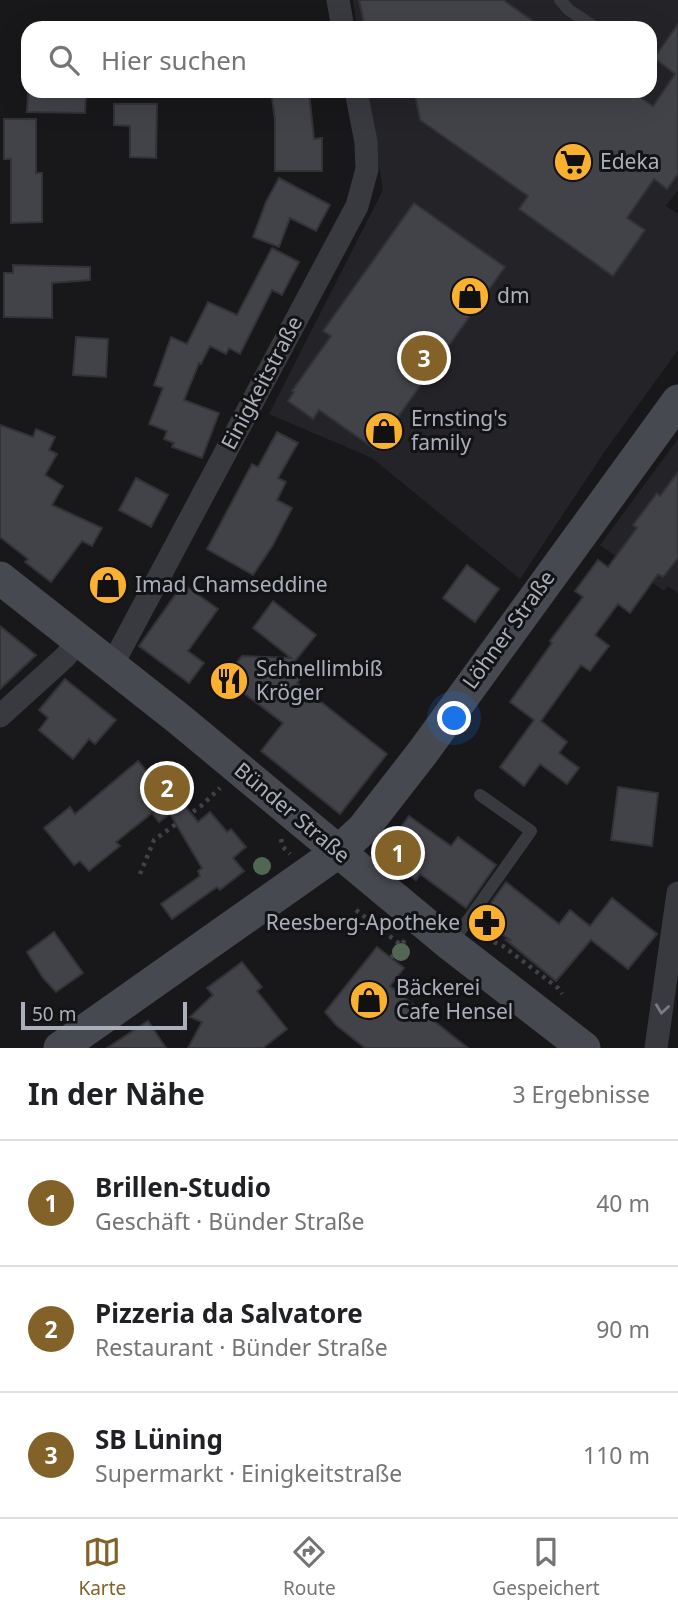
<!DOCTYPE html>
<html lang="de">
<meta charset="utf-8">
<style>
:root{--surface:#fff;--page:#f6f6f6;--text:#202124;--muted:#757577;--line:#e0e0e0;--accent:#836229}
body{margin:0;font-family:"Noto Sans",sans-serif;background:var(--page);color:var(--text)}
.scale{position:absolute;left:21px;bottom:18px;width:166px;box-sizing:border-box;padding-left:7px;border:4px solid #aab0bb;border-top:0;font-size:19px;line-height:24px;white-space:nowrap;color:#aab0bb;-webkit-text-stroke:5px #131316;paint-order:stroke}
.you{position:absolute;left:455px;top:719px;width:24px;height:24px;margin:-18px;border:5px solid #fff;border-radius:50%;background:#1a73e8;box-shadow:0 0 0 10px #1a73e833}
.badge{display:grid;place-items:center;width:46px;height:46px;border-radius:50%;background:var(--accent);color:#fff;font-size:23px;font-weight:700}
.pin{position:absolute;translate:-50% -50%;border:4px solid #fff;box-shadow:0 2px 7px #0006}
.list{margin:0;padding:0;list-style:none}
h2{display:flex;justify-content:space-between;align-items:center;height:91px;margin:0;padding:0 28px;font-size:30px}
h2 small{font-size:23px;font-weight:400;color:var(--muted)}
.list li{display:grid;grid-template-columns:46px 1fr auto;gap:21px;align-items:center;box-sizing:border-box;height:126px;padding:0 28px;border-top:2px solid var(--line)}
.list b{display:block;font-size:26px;white-space:nowrap}
.list p{margin:0;font-size:23px;white-space:nowrap;color:var(--muted)}
.list em{font-size:23px;font-style:normal;color:var(--muted)}
.icon{flex:none;width:38px;height:38px;fill:none;stroke:currentColor;stroke-width:2;stroke-linecap:round;stroke-linejoin:round}
.map{position:relative;flex:none;width:678px;height:1048px;overflow:hidden}
.search{position:absolute;background:var(--surface);box-shadow:0 7px 28px #0002;left:21px;right:21px;top:21px;height:77px;display:flex;align-items:center;gap:18px;box-sizing:border-box;padding:0 24px;border-radius:21px;color:var(--muted);font-size:26px}
.sheet{height:469px;background:var(--surface)}
nav{display:flex;justify-content:space-around;align-items:center;box-sizing:border-box;height:98px;border-top:2px solid var(--line);background:var(--surface);font-size:19px;color:var(--muted)}
nav a{display:grid;justify-items:center;gap:4px}
nav .on{color:var(--accent)}
.map>svg:first-child{display:block}
.built{fill:#242428}
.building{fill:#424348;stroke:#323237;stroke-width:2}
.lines{fill:none;stroke-linecap:round;stroke-linejoin:round}
.path{stroke:#3f4247;stroke-width:4.5;stroke-dasharray:3.5 5;stroke-linecap:butt}
.lane{stroke:#393a40;stroke-width:12}
.street{stroke:#393a40;stroke-width:23}
.secondary{stroke:#474950;stroke-width:33}
.tree{fill:#516753}
.oneway{stroke:#777b84}
.labels{text-anchor:middle;stroke-width:6;stroke-linejoin:round;paint-order:stroke}
.poi-label{font-size:21px;fill:#aab0bb;stroke:#131316;text-anchor:start}
.street-label{font-size:21px;fill:#aab0bb;stroke:#131316}
</style>
<div class="map">
<svg width="678" height="1048" viewBox="0 0 678 1048">
<rect width="100%" height="100%" fill="#18181b"/>
<g class="built">
<path d="M353 0H678V190L666 206 678 214V350L605 451 520 579 372 458 269 414 383 190 367 91H650V28H357Z"/>
<path d="M678 439V593L668 586 664 591 600 545Z"/>
</g>
<g class="building">
<path d="M359 0H503L543 28H365Z"/>
<path d="M678 24V174L667 189 654 179 627 218 645 230 613 276 519 209 528 196 420 120 414 91H631L653 106 675 74 654 58Z"/>
<path d="M271 91H309L314 139 322 138V171H275V120Z"/>
<path d="M28 93 86 96 85 113 27 112Z"/>
<path d="M114 104H157L156 158 130 157V126L114 125Z"/>
<path d="M4 119H36V173H42V222L11 223V159H4Z"/>
<path d="M279 178 330 205 316 231 290 218 279 247 253 237 266 202Z"/>
<path d="M414 203 505 267 375 449 319 410 313 419 288 401 294 392 292 391 331 336 323 331Z"/>
<path d="M272 248 299 262 282 295 272 290 240 354 229 348 226 354 210 346 201 364 199 363 184 400 219 413 202 458 172 447 174 443 164 439 167 431 149 424 163 388 154 385 171 337 187 344 208 302 237 315Z"/>
<path d="M13 265 90 267V280L52 283V318L4 317V273H13Z"/>
<path d="M76 337 108 339 106 377 73 375Z"/>
<path d="M0 425 33 437 36 429 55 437 49 450 57 454 45 475 63 486 52 505 102 528 92 546 82 541 51 582 25 562 28 559 0 537Z"/>
<path d="M277 432 298 443 278 478 286 482 277 500 292 508 273 545 253 575 207 549 252 464 258 467Z"/>
<path d="M678 472V558L663 577 658 574 630 613 618 604 595 635 609 646 590 671 581 665 541 721 567 742 559 753 579 768 567 784 540 764 524 786 500 767 534 720 510 702 552 643 550 641 583 597 575 591 598 560 608 567 637 528 633 525 657 493 660 496Z"/>
<path d="M136 478 168 495 151 527 119 510Z"/>
<path d="M467 565 499 589 475 622 443 598Z"/>
<path d="M183 584 218 609 188 651 204 663 189 683 139 646Z"/>
<path d="M273 601 316 635 290 667 302 676 297 683 387 754 340 814 261 751 283 723 224 678 242 656 291 658 253 628Z"/>
<path d="M0 626 36 655 0 689Z"/>
<path d="M65 679 116 720 95 744 89 739 73 759 39 730 48 718 39 710Z"/>
<path d="M138 761 148 773 154 768 198 822 210 812 227 832 231 829 246 847 233 858 244 871 220 890 217 887 172 919 161 904 200 876 198 871 202 868 170 814 159 822 152 813 116 842 120 846 89 871 80 861 74 865 44 828 70 807 75 814Z"/>
<path d="M618 787 658 793 652 846 611 840Z"/>
<path d="M409 816 451 846 458 837 496 865 466 908 420 874 416 880 381 855Z"/>
<path d="M506 882 559 924 570 910 590 926 612 898 657 934 628 969 591 940 556 981 506 940H510L480 918Z"/>
<path d="M54 932 83 973 56 992 43 978 27 952Z"/>
<path d="M377 947 404 968 390 986 468 1048H365L336 1025 325 1012Z"/>
<path d="M242 962 262 987 257 991 287 1029 263 1048H188L202 1022 190 1017 213 995 207 988Z"/>
<path d="M148 1021 166 1048H107Z"/>
</g>
<g class="lines">
<g class="path">
<path d="M281 839 283 847 290 854"/>
<path d="M140 874 154 840 201 806 220 788"/>
<path d="M356 910 401 945 405 940"/>
<path d="M494 942 503 946 558 988 562 994"/>
<path d="M391 958 401 945"/>
</g>
<g class="lane">
<path d="M560 0 569 10 596 28"/>
<path d="M451 944 531 831 480 795"/>
</g>
<g class="street">
<path d="M338 0 343 28"/>
<path d="M110 663 119 652 357 206 367 169 366 142 356 91"/>
<path d="M0 716 65 657 80 639"/>
<path d="M656 1048 678 893"/>
</g>
<g class="secondary">
<path d="M0 578 179 719 451 945 584 1048"/>
<path d="M60 1048 338 852 363 829 423 752 678 401"/>
</g>
</g>
<g class="tree">
<circle cx="262" cy="866" r="9"/>
<circle cx="401" cy="952" r="9"/>
</g>
<defs><path id="oneway-chevron" d="M-2-3.5L2.5 0L-2 3.5" fill="none" stroke-width="1.6" stroke-linecap="round" stroke-linejoin="round" transform="scale(1.75)"/></defs>
<use class="oneway" href="#oneway-chevron" transform="translate(662 1009) rotate(98)"/>
<defs>
<g id="supermarket-disc" transform="scale(2.0125)"><circle r="9.5" fill="#fbb130" stroke="#131316"/><path d="M-6-5.5h2.5l.6 2H6L4.5 2H-2.5L-4.4-4H-6ZM-1.5 3.2a1.3 1.3 0 1 0 .1 0ZM3 3.2a1.3 1.3 0 1 0 .1 0Z" fill="#111"/></g>
<g id="shop-disc" transform="scale(2.0125)"><circle r="9.5" fill="#fbb130" stroke="#131316"/><path d="M-5-2.5h2.3a2.7 3.5 0 0 1 5.4 0H5L5.5 6h-11ZM-1.5-2.5h3a1.5 2.3 0 0 0-3 0Z" fill="#111"/></g>
<g id="restaurant-disc" transform="scale(2.0125)"><circle r="9.5" fill="#fbb130" stroke="#131316"/><path d="M-5-6h1v4h1v-4h1v4h1v-4h1v5L-1.5 .5V6h-2V.5L-5-1ZM5-6V6H3V1.5H1.5Q1.5-4 5-6Z" fill="#111"/></g>
<g id="pharmacy-disc" transform="scale(2.0125)"><circle r="9.5" fill="#fbb130" stroke="#131316"/><path d="M-2-6h4v4h4v4h-4v4h-4v-4h-4v-4h4Z" fill="#111"/></g>
</defs>
<g fill-rule="evenodd">
<use href="#supermarket-disc" x="573" y="162"/>
<use href="#shop-disc" x="470" y="296"/>
<use href="#shop-disc" x="384" y="431"/>
<use href="#shop-disc" x="108" y="585"/>
<use href="#restaurant-disc" x="229" y="681"/>
<use href="#pharmacy-disc" x="487" y="923"/>
<use href="#shop-disc" x="369" y="1000"/>
</g>
<g class="labels">
<g class="poi-label">
<text x="600" y="169">Edeka</text>
<text x="497" y="303">dm</text>
<text x="411" y="426">Ernsting's<tspan x="411" dy="24">family</tspan></text>
<text x="135" y="592">Imad Chamseddine</text>
<text x="256" y="676">Schnellimbiß<tspan x="256" dy="24">Kröger</tspan></text>
<text x="460" y="930" text-anchor="end">Reesberg-Apotheke</text>
<text x="396" y="995">Bäckerei<tspan x="396" dy="24">Cafe Hensel</tspan></text>
</g>
<g class="street-label">
<text transform="translate(262 383) rotate(-62)" y="7">Einigkeitstraße</text>
<text transform="translate(509 630) rotate(-54)" y="7">Löhner Straße</text>
<text transform="translate(292 813) rotate(40)" y="7">Bünder Straße</text>
</g>
</g>
</svg>
<div class="scale">50 m</div>
<div class="you"></div>
<div class="pin badge" style="left:398px;top:853px">1</div>
<div class="pin badge" style="left:167px;top:788px">2</div>
<div class="pin badge" style="left:424px;top:358px">3</div>
<div class="search"><svg class="icon" aria-label="search" viewBox="0 0 24 24"><circle cx="10" cy="10" r="6"/><path d="M15 15l6 6"/></svg>Hier suchen</div>
</div>
<section class="sheet">
<h2>In der Nähe<small>3 Ergebnisse</small></h2>
<ul class="list">
<li><span class="badge">1</span><div><b>Brillen-Studio</b><p>Geschäft · Bünder Straße</p></div><em>40 m</em></li>
<li><span class="badge">2</span><div><b>Pizzeria da Salvatore</b><p>Restaurant · Bünder Straße</p></div><em>90 m</em></li>
<li><span class="badge">3</span><div><b>SB Lüning</b><p>Supermarkt · Einigkeitstraße</p></div><em>110 m</em></li>
</ul>
</section>
<nav>
<a class="on"><svg class="icon" aria-label="map" viewBox="0 0 24 24"><path d="M3 6l6-2 6 2 6-2v14l-6 2-6-2-6 2zM9 4v14M15 6v14"/></svg>Karte</a>
<a><svg class="icon" aria-label="directions" viewBox="0 0 24 24"><path d="M12 3l9 9-9 9-9-9zM9 14v-3h6M13 9l2 2-2 2"/></svg>Route</a>
<a><svg class="icon" aria-label="saved" viewBox="0 0 24 24"><path d="M7 4h10v16l-5-4-5 4z"/></svg>Gespeichert</a>
</nav>
